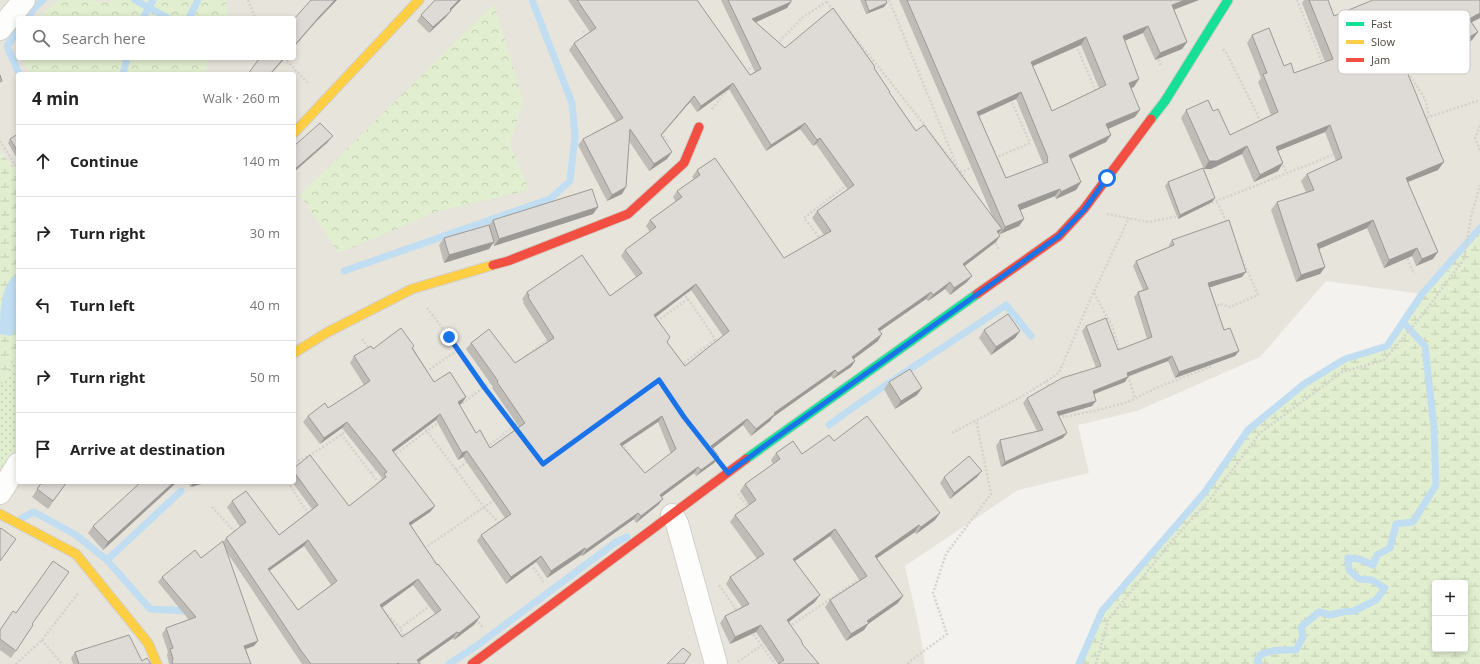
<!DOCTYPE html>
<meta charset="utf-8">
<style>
:root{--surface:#fff;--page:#f2f2f2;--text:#222;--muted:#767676;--line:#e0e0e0}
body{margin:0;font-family:"Open Sans",sans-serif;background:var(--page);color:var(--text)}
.controls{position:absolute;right:12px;bottom:12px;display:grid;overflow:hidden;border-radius:4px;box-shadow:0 2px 6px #0003}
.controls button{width:36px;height:36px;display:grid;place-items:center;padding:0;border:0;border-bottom:1px solid var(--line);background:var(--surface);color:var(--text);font:20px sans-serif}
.stop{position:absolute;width:12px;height:12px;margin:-9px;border:3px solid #1a73e8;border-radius:50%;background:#fff}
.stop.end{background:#1a73e8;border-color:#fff;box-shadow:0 1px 4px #0008}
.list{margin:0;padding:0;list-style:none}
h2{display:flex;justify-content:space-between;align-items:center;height:52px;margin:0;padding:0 16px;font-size:17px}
h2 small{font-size:13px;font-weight:400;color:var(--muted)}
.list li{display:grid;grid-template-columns:26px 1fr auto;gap:12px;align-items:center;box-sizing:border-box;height:72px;padding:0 16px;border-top:1px solid var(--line)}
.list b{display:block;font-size:15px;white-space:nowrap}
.list em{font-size:13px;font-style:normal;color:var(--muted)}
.icon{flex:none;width:22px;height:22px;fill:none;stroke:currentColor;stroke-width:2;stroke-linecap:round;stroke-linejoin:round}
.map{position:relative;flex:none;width:1480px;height:664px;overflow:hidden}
.search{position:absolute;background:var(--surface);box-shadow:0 2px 6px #0003;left:16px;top:16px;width:280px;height:44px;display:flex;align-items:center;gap:10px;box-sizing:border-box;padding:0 14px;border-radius:4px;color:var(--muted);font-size:15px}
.panel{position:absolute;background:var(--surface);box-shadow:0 2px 6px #0003;left:16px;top:72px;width:280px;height:412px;border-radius:4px}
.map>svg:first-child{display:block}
.residential{fill:#e7e4dc;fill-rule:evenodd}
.grass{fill:url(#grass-dots)}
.wetland{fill:url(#wetland-marsh);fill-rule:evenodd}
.park{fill:url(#park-crowns)}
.water{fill:#c0ddf1}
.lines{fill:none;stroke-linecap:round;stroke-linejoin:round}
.stream{stroke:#c0ddf1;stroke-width:7}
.street-casing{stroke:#d2d0cb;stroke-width:24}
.fast-casing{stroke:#d3cfc5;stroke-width:11}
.slow-casing{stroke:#d3cfc5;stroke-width:11}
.jam-casing{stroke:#d3cfc5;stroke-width:11}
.path{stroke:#d3d2cc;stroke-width:2.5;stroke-dasharray:2 2;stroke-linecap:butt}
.street{stroke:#fdfdfc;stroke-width:22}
.fast{stroke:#16e098;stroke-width:9}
.slow{stroke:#ffcf43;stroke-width:9}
.jam{stroke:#f24e42;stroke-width:9}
.wall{fill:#bfbcb8;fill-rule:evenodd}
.shaded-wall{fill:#9b9996}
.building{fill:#dedbd6;stroke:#9b9996;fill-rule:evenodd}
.route{stroke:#1a73e8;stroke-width:5}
.key{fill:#fff;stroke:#c9c7c4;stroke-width:1}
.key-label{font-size:11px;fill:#4b4439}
</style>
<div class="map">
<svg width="1480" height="664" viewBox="0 0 1480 664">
<defs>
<pattern id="grass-dots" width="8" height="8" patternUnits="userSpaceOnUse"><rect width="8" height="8" fill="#e1eecf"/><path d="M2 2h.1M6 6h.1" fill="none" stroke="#c3cdb2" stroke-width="1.8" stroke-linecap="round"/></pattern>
<pattern id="wetland-marsh" width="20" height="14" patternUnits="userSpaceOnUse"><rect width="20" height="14" fill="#e1eecf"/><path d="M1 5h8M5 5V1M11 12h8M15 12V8" fill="none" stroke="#c3cdb2"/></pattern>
<pattern id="park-crowns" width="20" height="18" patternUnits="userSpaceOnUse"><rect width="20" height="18" fill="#e1eecf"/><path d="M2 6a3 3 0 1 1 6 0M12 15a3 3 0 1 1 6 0" fill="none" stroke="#c3cdb2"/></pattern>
</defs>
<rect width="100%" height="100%" fill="#f4f2ee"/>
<path class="residential" d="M0 0H1480V228L1422 294 1326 281 1260 357 1137 411 1078 425 1089 473 1018 490 905 566 919 627 925 664H0V493L18 482H294V74H18V172L0 152ZM18 18H294V58H18Z"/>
<path class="grass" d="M18 351V464L0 493V388Z"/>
<g class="wetland">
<path d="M0 152 18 172V351L0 388Z"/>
<path d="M1480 228V664H1079L1102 611 1205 492 1248 430 1304 384 1345 359 1387 346 1422 294ZM1435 583H1465V649H1435Z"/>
</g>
<g class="park">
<path d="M59 0H89L109 3 111 0H226L228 18H38Z"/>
<path d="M494 4 523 100 510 144 529 190 436 212 339 253 300 195Z"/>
<path d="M21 58H211L203 74H30Z"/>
</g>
<path class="water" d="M18 273V327L11 336 0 334C0 313 0 283 18 273Z"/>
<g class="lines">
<g class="stream">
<path d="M135 0 168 18"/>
<path d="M27 18 35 7 43 0"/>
<path d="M143 18 153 0"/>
<path d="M189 18 198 0"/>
<path d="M18 31 7 46 19 74"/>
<path d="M123 74 127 58"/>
<path d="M344 271 550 199 570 181 575 136 572 103 532 0"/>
<path d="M829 425C887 382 947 346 1006 305L1031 336"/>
<path d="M181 491 107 560 150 609 189 611"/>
<path d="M22 518 34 512 76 535 107 560"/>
<path d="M449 664 475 647 616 542 627 537"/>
<path d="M1079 664 1102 611 1205 492 1248 430 1304 384 1345 359 1387 346 1422 294 1480 228"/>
<path d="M1259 664 1257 662 1260 655C1272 649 1283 650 1296 650L1303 637 1301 627 1319 612 1330 615 1342 612 1354 611 1376 600 1385 588 1372 580 1359 579 1349 570 1348 558 1359 559 1373 565 1377 555 1390 548 1396 524 1413 522 1436 485 1434 428 1425 346 1403 322"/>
</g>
<g class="street-casing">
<g id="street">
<path d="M0 29 24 0"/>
<path d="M0 493 18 464"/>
<path d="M672 515 677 523 716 664"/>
</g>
</g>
<g class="fast-casing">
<g id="fast">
<path d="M1151 119 1165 101 1228 0"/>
<path d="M746 459 977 294"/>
</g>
</g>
<g class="slow-casing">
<g id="slow">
<path d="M294 133 419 0"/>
<path d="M294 353 326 333 412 289 493 265"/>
<path d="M0 514 76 554 148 643 157 664"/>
</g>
</g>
<g class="jam-casing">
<g id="jam">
<path d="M493 265 508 261 628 214 684 163 699 127"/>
<path d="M977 294 1059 236 1084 209 1151 119"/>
<path d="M472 664 746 459"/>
</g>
</g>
<g class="path">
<path d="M248 0 255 18"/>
<path d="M889 0 957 166"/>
<path d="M1297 0 1323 64"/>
<path d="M827 2 834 11"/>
<path d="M838 16 926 127"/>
<path d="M583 31 587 37"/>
<path d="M777 44 803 17 829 0"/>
<path d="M1076 45 1096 92"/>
<path d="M1223 49 1227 54 1261 122"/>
<path d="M1157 56 1161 66"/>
<path d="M284 58 309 84"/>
<path d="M1406 69 1425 99 1429 116"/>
<path d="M746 72 754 65"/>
<path d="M712 109 729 88"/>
<path d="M1423 119 1480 100"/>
<path d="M1480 126 1475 138 1480 151"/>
<path d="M661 133 669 143"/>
<path d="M930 133 961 172"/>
<path d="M0 141 15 165 18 166"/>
<path d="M995 158 1030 143 1010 98"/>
<path d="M1281 162 1287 173"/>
<path d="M965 180 961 172 973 167"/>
<path d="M1217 202 1227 223"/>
<path d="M1197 209 1335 154"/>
<path d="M1107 214 1149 222 1179 216"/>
<path d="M821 240 804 218 848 184"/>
<path d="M994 240 999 250"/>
<path d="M1406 255 1414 274"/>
<path d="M1094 293 1112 326 1120 352"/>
<path d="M688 299 716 340"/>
<path d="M427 308 459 349"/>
<path d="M1214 308 1220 304 1230 307 1258 295 1238 250"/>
<path d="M657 321 688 299 683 293"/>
<path d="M362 339 370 350"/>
<path d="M526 356 549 339"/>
<path d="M681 365 716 339"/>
<path d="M426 372 459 349 484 387 493 381"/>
<path d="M1128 376 1135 398"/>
<path d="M1046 381 1050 388"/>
<path d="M459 406 484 387 518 431"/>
<path d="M1061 412 1064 417 1098 410 1128 402 1156 388 1212 366 1211 362"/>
<path d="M423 426 484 507 425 548"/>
<path d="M952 433 1021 397 1059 373 1089 302 1129 218"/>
<path d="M341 434 380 485"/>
<path d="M622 443 631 457"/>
<path d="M487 447 519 422"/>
<path d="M393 456 439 422"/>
<path d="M294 462C313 456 331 441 348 430"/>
<path d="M456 470 468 461"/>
<path d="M371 473 377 469"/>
<path d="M288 482 301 503 310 515"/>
<path d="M738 494 750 509"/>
<path d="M212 507 236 533"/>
<path d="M484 507 500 524"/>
<path d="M483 508 495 499"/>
<path d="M427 551 438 566"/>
<path d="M531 564 544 583"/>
<path d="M719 585 738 612"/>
<path d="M385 612 400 628 405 638"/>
<path d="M476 619 483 628"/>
<path d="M789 627 861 578"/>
<path d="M400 628 431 605"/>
<path d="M751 631 775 664"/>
<path d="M42 640 62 664"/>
<path d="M418 659 421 664"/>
<path d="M738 662 765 643"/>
<path d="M16 664 42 640 79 592"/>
<path d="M908 664 909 662 947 634 933 593 946 554 991 494 976 420"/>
<path d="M1096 664 1108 620 1171 542 1212 497 1260 433 1342 372 1384 360 1420 318 1464 259 1471 217 1480 185"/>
</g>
<use href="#street" class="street"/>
<use href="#fast" class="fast"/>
<use href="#slow" class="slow"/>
<use href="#jam" class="jam"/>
</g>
<g class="wall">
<path d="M435 0H461L451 10 446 17 429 33 417 21 421 15Z"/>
<path d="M568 0H697L750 75 755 72 721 0H791V2L787 8 756 22 785 48 874 68 889 93 916 131 992 215 899 0H1199L1174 10 1187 42 1182 49 1155 60 1143 33 1124 41 1134 87 1131 88 1135 117 1108 129 1111 135 1106 142 1071 159 1081 182 1076 190 1056 199 1055 196 1020 210 1024 219 1019 226 1000 234 999 233 996 242 965 266 967 282 950 295 945 289 928 301 926 299 880 331 878 341 854 359 855 361 851 367 833 379 831 376 773 417 770 421 751 436 743 425 713 448 714 463 696 476 694 473 661 497 658 505 636 523 634 519 582 556 581 555 547 578 536 562 506 584 477 541 481 535 505 518 463 457 458 460 436 420 393 452 435 506 430 512 411 525 475 624 454 640 453 638 419 662 420 664H302L226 551 254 646 246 649 251 664H169L167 655 168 652 162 634 166 628 189 620 158 582 162 577 201 558 223 542 226 538 240 527 227 507 232 501 279 535 312 509 292 482H294V468L349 506 380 482V481L382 478 342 428 320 444 303 422 308 416 328 408 364 385 350 363 354 356 373 349 413 348 434 382 466 397 462 403 460 405 476 433 490 448 519 427 492 388 493 387 466 349 471 343 515 363 548 342 523 303 524 302 522 299 527 292 610 296 636 277 621 256 625 250 650 232 646 226 650 220 676 202 673 197 677 191 694 179 692 177 697 170 784 258 824 235 812 218 817 211 848 190 816 144 813 146 800 129 766 151 729 89 697 112 690 102 661 136 667 159 649 171 629 141 626 187 622 194 607 201 578 145 583 139 616 121 569 50 574 43 590 32ZM1081 45 1099 88 1052 111 1033 66ZM1016 99 1043 164 1006 178 979 116ZM691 290 723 336 685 366 667 342 656 317ZM658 422 671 454 645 473 622 446ZM304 546 331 585 298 610 269 571ZM413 585 435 614 402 637 382 607Z"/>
<path d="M860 0H886L884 7 866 14Z"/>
<path d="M1304 0H1328L1334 16 1480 0V18L1472 22 1478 32 1472 40 1452 52 1407 72 1438 170 1408 182 1433 259 1416 266 1412 256 1384 268 1367 228 1319 249 1325 267 1320 274 1296 282 1271 210 1277 202 1306 192 1301 181 1307 174 1336 161 1325 132 1278 151 1283 163 1278 171 1254 182 1242 154 1211 169H1204L1181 118 1186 110 1213 111 1230 135 1271 115 1258 82 1261 78 1247 43 1252 35 1284 66 1294 73 1325 62 1302 3Z"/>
<path d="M18 134V160L8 143 10 139Z"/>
<path d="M1168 182 1215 198 1212 202 1178 219 1165 186Z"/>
<path d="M598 207 593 214 494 246 493 243 489 249 444 263 439 245 444 238 489 225 493 220Z"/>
<path d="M1172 240 1242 277 1210 287 1224 330 1239 351 1235 356 1175 378 1168 361 1128 377 1125 382 1094 394 1092 406 1059 416 1063 438 1001 467 996 446 1000 440 1037 431 1023 403 1027 398 1096 368 1082 331 1086 326 1118 350 1147 339 1134 297 1138 292 1143 290 1133 266 1136 261 1169 247V245Z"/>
<path d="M984 330 1020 331 1015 338 991 355 979 338Z"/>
<path d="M889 382 922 388 917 395 895 409 884 389Z"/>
<path d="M834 441 935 520 916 534 915 532 877 558 898 603 868 624 864 630 846 641 825 607 830 600 860 581 830 536 795 561 815 602 789 622 803 645 819 664H778L756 632 730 644 720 623 725 616 742 607 726 584 730 577 757 559 730 522 735 515 749 505 740 491 745 484 773 464 771 460 776 453 802 454Z"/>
<path d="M944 477H977L950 499 940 483Z"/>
<path d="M42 482H67L48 509 32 497Z"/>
<path d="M177 482 103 550 88 533 93 526Z"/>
<path d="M190 482H208L191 487 189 484Z"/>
<path d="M32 624 33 625 11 658 0 650V630Z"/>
<path d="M75 652 142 661 151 664H73L71 658Z"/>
</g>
<g class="shaded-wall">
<path d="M335 0H337L314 24 294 47V46L319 17Z"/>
<path d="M459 0H461L445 16 450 9Z"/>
<path d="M1185 0H1199L1167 12 1172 5Z"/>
<path d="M791 2 787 8 748 26 752 19Z"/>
<path d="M887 3 884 7 866 14 869 11Z"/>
<path d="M451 11 446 17 429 33 433 27Z"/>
<path d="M1480 13V18L1464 26 1469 19Z"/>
<path d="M1148 26 1143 33 1117 44 1123 36Z"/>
<path d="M1478 32 1472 40 1452 52 1400 75 1405 67Z"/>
<path d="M1086 37 1081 45 1026 69 1031 62Z"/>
<path d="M1187 42 1182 49 1155 60 1160 53Z"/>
<path d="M284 58H285L271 74H270Z"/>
<path d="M1139 79 1134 87 1124 90 1129 83Z"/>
<path d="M733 83 729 89 697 112 701 106Z"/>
<path d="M1021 92 1016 99 972 119 977 112Z"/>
<path d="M694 96 690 102 656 141 661 135Z"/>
<path d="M1140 110 1135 117 1101 132 1106 124Z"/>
<path d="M805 123 800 129 766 151 771 145Z"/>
<path d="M1330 125 1325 132 1270 154 1276 147Z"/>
<path d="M1111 135 1106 142 1064 162 1069 155Z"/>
<path d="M333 136 327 143 294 172V170Z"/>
<path d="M820 138 816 144 813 146 817 140Z"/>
<path d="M1247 146 1242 154 1211 169H1204L1209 161Z"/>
<path d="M672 152 667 159 649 171 654 164Z"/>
<path d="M1444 162 1438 170 1400 185 1406 178Z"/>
<path d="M1283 163 1278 171 1254 182 1260 175Z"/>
<path d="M1081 182 1076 190 1056 199 1061 192Z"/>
<path d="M626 187 622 194 607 201 612 195Z"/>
<path d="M1060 189 1055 196 1013 213 1018 205Z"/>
<path d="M1215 198 1212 202 1178 219 1180 215Z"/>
<path d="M598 207 593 214 494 246 499 239Z"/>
<path d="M1024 219 1019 226 1000 234 1005 227Z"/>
<path d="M1373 220 1367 228 1312 252 1317 244Z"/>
<path d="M1002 229 997 235V231Z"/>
<path d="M1000 236 996 242 959 270 963 264Z"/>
<path d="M494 242 489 249 444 263 449 255Z"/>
<path d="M1417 248 1412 256 1384 268 1389 260Z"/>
<path d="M1438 252 1433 259 1416 266 1422 259Z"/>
<path d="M1325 267 1320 274 1296 282 1301 275Z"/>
<path d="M1246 272 1242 277 1205 289 1208 283Z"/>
<path d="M972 276 967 282 950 295 954 288Z"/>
<path d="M950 282 945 289 928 301 933 295Z"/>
<path d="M696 284 691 290 650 321 654 315Z"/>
<path d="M931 292 926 299 874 335 878 329Z"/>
<path d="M1020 331 1015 338 991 355 996 347Z"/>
<path d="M882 334 878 341 848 363 852 357Z"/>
<path d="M1239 351 1235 356 1175 378 1179 372Z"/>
<path d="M1172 356 1168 361 1123 378 1127 373Z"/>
<path d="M855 361 851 367 833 379 838 373Z"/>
<path d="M835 370 831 376 773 417 770 421 751 436 756 429 774 413Z"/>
<path d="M1128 377 1125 382 1089 396 1093 391Z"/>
<path d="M922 388 917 395 895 409 901 401Z"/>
<path d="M466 397 462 403 454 409 458 402Z"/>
<path d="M1096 401 1092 406 1054 417 1057 412Z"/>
<path d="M440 414 436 420 387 457 392 450Z"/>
<path d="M662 416 658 422 616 450 620 444Z"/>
<path d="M747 419 743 425 707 453 711 446Z"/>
<path d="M347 422 342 428 320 444 324 438Z"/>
<path d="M1067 433 1063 438 1001 467 1005 462Z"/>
<path d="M467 451 463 457 458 460 462 453Z"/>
<path d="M719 457 714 463 696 476 701 470Z"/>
<path d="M698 467 694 473 655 502 660 495Z"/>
<path d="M982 471 977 477 950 499 954 493Z"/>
<path d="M174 482H177L103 550 108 542Z"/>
<path d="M194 482H208L191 487Z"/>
<path d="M663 499 658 505 636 523 641 516Z"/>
<path d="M435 506 430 512 405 529 409 523Z"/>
<path d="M638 513 634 519 582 556 586 550Z"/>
<path d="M940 513 935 520 916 534 921 527Z"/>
<path d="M919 525 915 532 870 563 875 556Z"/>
<path d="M835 529 830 536 788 566 793 559Z"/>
<path d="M308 540 304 546 263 575 268 569Z"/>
<path d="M585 548 581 555 547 578 551 571Z"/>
<path d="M541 556 536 562 506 584 511 577Z"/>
<path d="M418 579 413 585 376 612 380 605Z"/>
<path d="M820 595 815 602 782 627 787 620Z"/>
<path d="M903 596 898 603 868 624 864 630 846 641 851 634 867 621Z"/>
<path d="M480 617 475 624 454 640 459 633Z"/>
<path d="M761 625 756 632 730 644 735 637Z"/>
<path d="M457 632 453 638 416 664 417 660Z"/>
<path d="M258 641 254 646 240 651 244 646Z"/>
</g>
<g class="building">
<path d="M311 0H335L319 17 294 46V19Z"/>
<path d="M435 0H459L450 9 451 11 433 27 421 15Z"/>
<path d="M577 0H697L750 75 761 69 728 0H791V2L752 19 785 48 833 8 875 67 874 68 890 92H889L916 131 924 125 1002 229 997 231 1000 236 963 264 972 276 954 288 950 282 933 295 931 292 878 329 882 334 852 357 855 361 838 373 835 370 774 413 775 414 756 429 747 419 711 446 719 457 701 470 698 467 660 495 663 499 641 516 638 513 586 550 585 548 551 571 541 556 511 577 481 535 511 514 467 451 462 453 440 414 392 450 435 506 409 523 437 565 438 564 480 617 459 633 457 632 417 660 420 664H399L398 663 397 664H311L302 652 226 538 246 522 232 501 246 491 279 535 318 505 294 472V468L310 455 349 506 386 477 384 474 387 472 347 422 324 438 308 416 325 403 328 408 370 381 354 356 371 346 373 349 401 328 414 346 412 348 434 382 450 372 466 397 458 402 476 433 480 430 490 448 525 423 497 382 498 381 471 343 489 329 515 363 554 338 528 297 529 296 527 292 582 255 610 296 642 273 625 250 656 227 650 220 682 197 677 191 700 175 697 170 715 158 784 258 831 231 817 211 854 185 820 138 817 140 805 123 771 145 733 83 701 106 694 96 661 135 672 152 654 164 630 129 626 187 612 195 583 139 623 118 574 43 596 28ZM696 284 729 331 685 366 667 342 670 337 654 315ZM662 416 676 449 645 473 620 444ZM308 540 337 581 298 610 268 569ZM418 579 441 610 402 637 380 605Z"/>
<path d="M865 0H886L887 3 869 11Z"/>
<path d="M907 0H1185L1172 5 1187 42 1160 53 1148 26 1123 36 1139 79 1129 83 1140 110 1106 124 1111 135 1069 155 1081 182 1061 192 1060 189 1018 205 1024 219 1005 227ZM1086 37 1106 85 1052 111 1031 62ZM1021 92 1048 158 1047 159 1048 162 1006 178 977 112Z"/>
<path d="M1309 0H1328L1334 16 1373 0H1480V13L1469 19 1478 32 1457 44 1405 67 1444 162 1406 178 1438 252 1422 259 1417 248 1389 260 1373 220 1317 244 1325 267 1301 275 1277 202 1314 190 1307 174 1342 158 1330 125 1276 147 1283 163 1260 175 1247 146 1217 161H1209L1186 110 1208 100 1213 111 1218 109 1230 135 1278 112 1263 74 1267 73 1252 35 1269 28 1284 66 1291 63 1294 73 1333 59Z"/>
<path d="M260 58H284L270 74H248L256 63Z"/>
<path d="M0 75 2 81 0 82Z"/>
<path d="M320 123 333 136 294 170V146Z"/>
<path d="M18 134V152L10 139Z"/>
<path d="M1203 168 1215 198 1180 215 1168 182Z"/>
<path d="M592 189 598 207 499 239 493 220Z"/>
<path d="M1229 220 1246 272 1208 283 1224 330 1230 328 1239 351 1179 372 1172 356 1127 373 1128 377 1093 391 1096 401 1057 412 1067 433 1005 462 1000 440 1043 430 1027 398 1062 378 1101 366 1086 326 1106 318 1118 350 1152 337 1138 292 1148 289 1136 261 1174 245 1172 240Z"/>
<path d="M489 225 494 242 449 255 444 238Z"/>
<path d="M1008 314 1020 331 996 347 984 330Z"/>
<path d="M910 369 922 388 901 401 889 382Z"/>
<path d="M867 416 940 513 921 527 919 525 875 556 903 596 867 621 869 623 851 634 830 600 867 576 835 529 793 559 820 595 787 620 801 640 803 645 819 664H778L784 660 761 625 735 637 725 616 749 604 730 577 764 554 735 515 756 500 745 484 780 459 776 453 793 441 802 454 829 435 834 441Z"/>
<path d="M969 456 982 471 954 493 944 477Z"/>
<path d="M42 482H67L53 501 37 489Z"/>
<path d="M141 482H174L108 542 93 526Z"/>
<path d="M1 528 16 539 0 561V529Z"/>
<path d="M223 541 258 641 244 646 251 664H172L173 659 170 649 173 648 166 628 196 617 162 577 195 550 201 558Z"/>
<path d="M53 561 69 572 32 624 33 625 16 651 0 639V630L13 611 16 613Z"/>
<path d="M129 635 142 661 147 658 151 664H79L75 652Z"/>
<path d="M683 648 691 654 684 664H667Z"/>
</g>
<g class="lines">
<path class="route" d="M449 337 484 387 543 464 659 380 684 417 728 473 770 442 1059 236 1084 210 1107 178"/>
</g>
<rect x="1338" y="10" width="132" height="64" rx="6" class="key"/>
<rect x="1346" y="22" width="18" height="4" fill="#16e098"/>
<rect x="1346" y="40" width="18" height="4" fill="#ffcf43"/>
<rect x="1346" y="58" width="18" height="4" fill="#f24e42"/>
<g class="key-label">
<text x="1371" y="28">Fast</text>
<text x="1371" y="46">Slow</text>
<text x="1371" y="64">Jam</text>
</g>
</svg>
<div class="controls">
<button>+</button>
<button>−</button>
</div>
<div class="stop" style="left:1107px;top:178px"></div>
<div class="stop end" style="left:449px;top:337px"></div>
<div class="search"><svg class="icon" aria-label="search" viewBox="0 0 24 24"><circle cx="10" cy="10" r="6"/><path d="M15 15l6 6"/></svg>Search here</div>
<section class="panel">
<h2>4 min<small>Walk · 260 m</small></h2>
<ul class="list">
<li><svg class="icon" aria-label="ahead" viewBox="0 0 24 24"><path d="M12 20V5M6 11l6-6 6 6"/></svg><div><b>Continue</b></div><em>140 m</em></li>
<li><svg class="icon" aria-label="right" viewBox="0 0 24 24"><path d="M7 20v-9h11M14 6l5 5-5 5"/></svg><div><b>Turn right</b></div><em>30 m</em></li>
<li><svg class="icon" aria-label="left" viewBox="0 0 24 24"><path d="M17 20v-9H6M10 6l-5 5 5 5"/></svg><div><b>Turn left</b></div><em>40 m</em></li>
<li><svg class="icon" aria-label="right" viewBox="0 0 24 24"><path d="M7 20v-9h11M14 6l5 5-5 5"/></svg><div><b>Turn right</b></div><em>50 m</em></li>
<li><svg class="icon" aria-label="arrive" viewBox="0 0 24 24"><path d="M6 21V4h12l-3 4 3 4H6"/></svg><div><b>Arrive at destination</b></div></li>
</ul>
</section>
</div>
